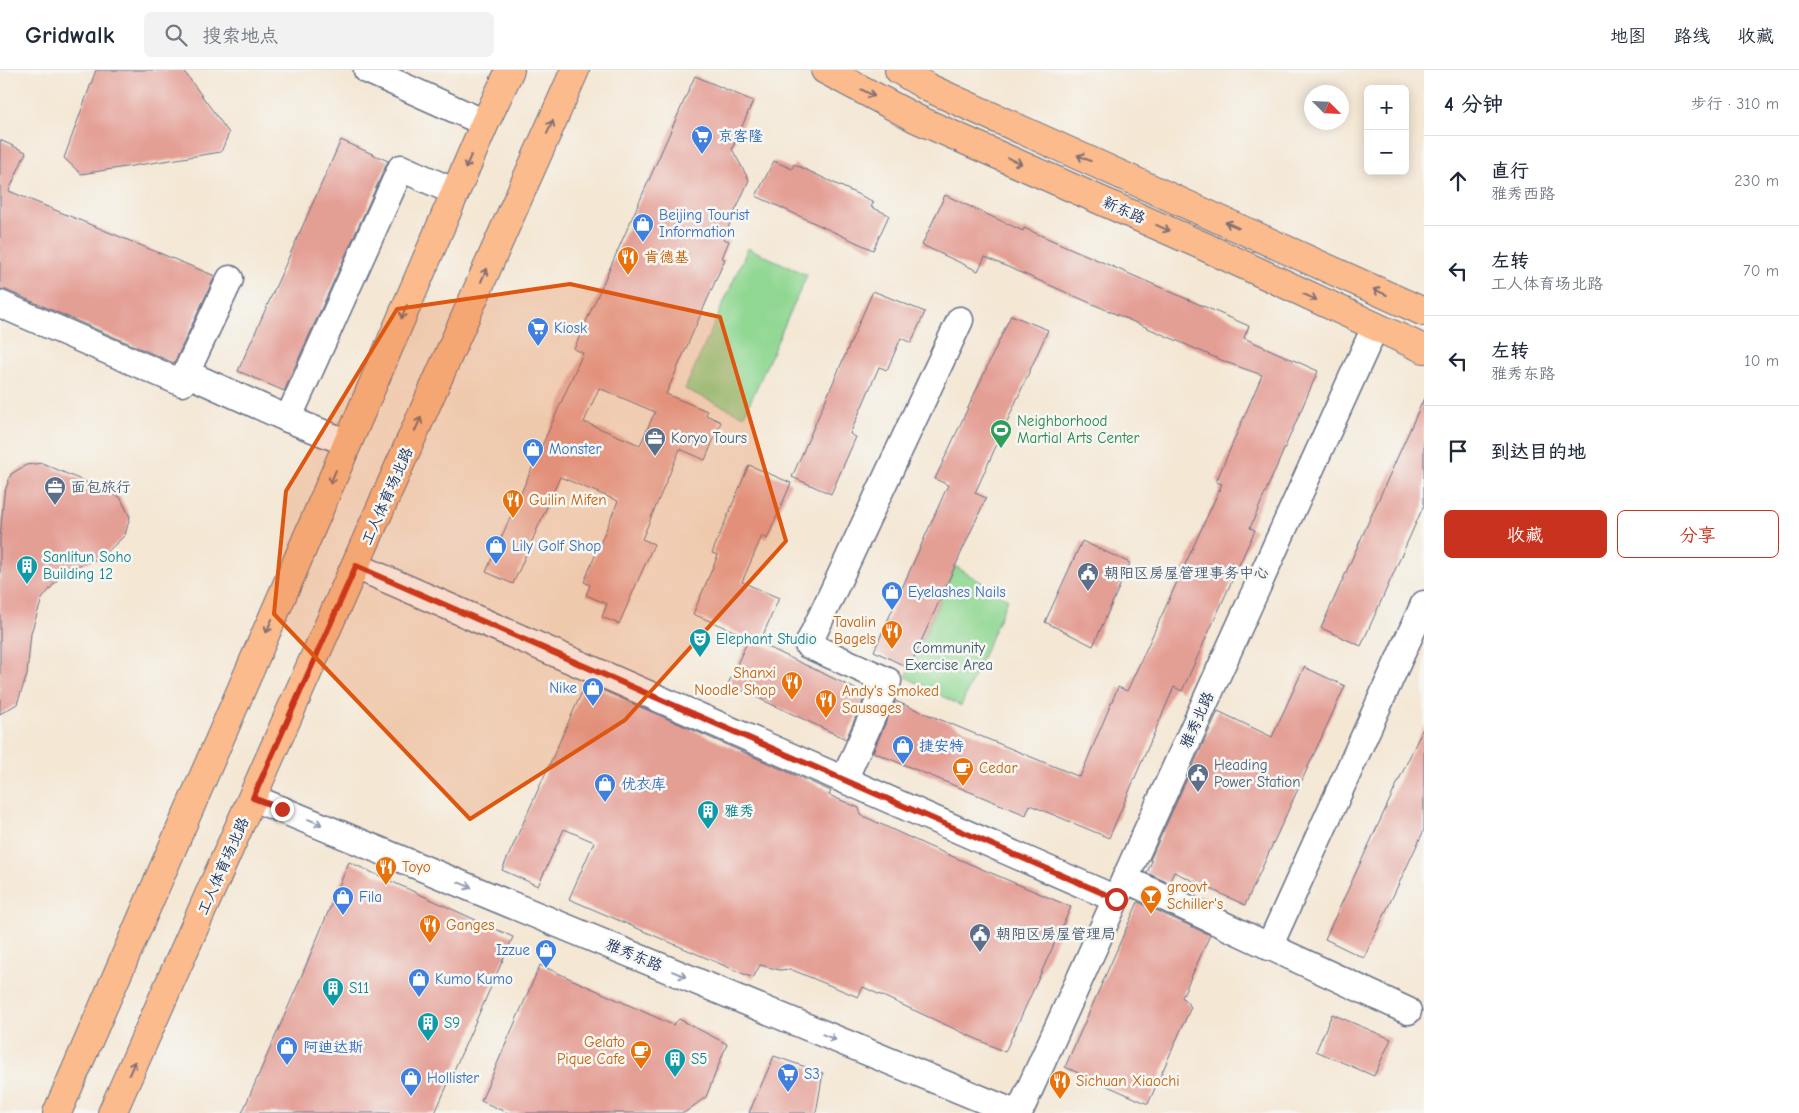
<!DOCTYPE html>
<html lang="zh">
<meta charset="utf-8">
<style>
:root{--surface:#fff;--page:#f2f2f3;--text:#1f2937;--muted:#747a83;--line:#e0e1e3;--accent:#c8321e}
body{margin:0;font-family:"Comic Neue","LXGW WenKai TC",sans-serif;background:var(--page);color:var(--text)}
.controls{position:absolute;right:15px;top:15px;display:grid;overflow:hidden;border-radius:8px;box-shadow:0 2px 12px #0003}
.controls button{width:45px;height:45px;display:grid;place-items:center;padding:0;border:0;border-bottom:1px solid var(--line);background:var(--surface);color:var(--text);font:25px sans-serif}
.compass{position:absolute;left:1304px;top:15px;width:45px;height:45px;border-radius:50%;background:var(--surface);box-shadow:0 2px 12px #0003;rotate:114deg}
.stop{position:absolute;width:15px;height:15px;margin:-11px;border:4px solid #c8321e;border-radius:50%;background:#fff}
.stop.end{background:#c8321e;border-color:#fff;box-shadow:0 1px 5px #0008}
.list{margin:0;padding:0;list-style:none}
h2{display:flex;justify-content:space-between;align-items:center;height:65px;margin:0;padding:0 20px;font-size:21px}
h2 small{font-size:16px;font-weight:400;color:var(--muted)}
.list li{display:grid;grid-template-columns:32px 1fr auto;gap:15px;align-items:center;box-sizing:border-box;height:90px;padding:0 20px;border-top:1px solid var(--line)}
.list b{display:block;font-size:19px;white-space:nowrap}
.list p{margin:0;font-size:16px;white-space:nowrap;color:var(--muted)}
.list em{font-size:16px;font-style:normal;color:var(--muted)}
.actions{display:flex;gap:10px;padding:15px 20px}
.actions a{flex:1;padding:11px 0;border:1px solid var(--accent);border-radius:8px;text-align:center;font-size:18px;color:var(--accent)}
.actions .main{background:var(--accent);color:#fff}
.icon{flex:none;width:28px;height:28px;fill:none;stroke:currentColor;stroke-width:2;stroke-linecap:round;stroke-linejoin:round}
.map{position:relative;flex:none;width:1424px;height:1043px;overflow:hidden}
header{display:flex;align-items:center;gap:30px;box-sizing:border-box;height:70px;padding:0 25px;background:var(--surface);border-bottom:1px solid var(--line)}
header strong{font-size:24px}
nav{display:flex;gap:28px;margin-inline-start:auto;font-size:18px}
.search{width:350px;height:45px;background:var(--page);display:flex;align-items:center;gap:12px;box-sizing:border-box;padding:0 18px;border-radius:8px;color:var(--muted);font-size:19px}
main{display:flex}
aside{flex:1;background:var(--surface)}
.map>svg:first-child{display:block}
.green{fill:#90d792;stroke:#568378}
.building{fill:#e49f95;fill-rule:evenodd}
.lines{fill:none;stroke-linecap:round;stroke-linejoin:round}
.minor-casing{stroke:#676f87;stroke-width:29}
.major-casing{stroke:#676f87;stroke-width:30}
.minor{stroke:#fff;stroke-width:26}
.major{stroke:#fbbb8c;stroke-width:28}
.oneway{stroke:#806e73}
.oneway2{stroke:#8d97ae}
.route{stroke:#c8321e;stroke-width:6}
.marked{fill:#de5710;fill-opacity:0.2;stroke:#de5710;stroke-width:4;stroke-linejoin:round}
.labels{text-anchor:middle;stroke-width:5;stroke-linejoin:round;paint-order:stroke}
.shop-label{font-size:15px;fill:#366cbe;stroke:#f6f6f2;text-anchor:start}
.street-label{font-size:15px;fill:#1b2f5e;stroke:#f6f6f2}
.food-label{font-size:15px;fill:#c56008;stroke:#f6f6f2;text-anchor:start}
.leisure-label{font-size:15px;fill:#27864d;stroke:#f6f6f2;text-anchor:start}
.service-label{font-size:15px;fill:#4e5e75;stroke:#f6f6f2;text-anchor:start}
.culture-label{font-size:15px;fill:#0d838f;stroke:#f6f6f2;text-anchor:start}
.park-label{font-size:15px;fill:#38596b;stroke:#f6f6f2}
</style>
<header>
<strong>Gridwalk</strong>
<div class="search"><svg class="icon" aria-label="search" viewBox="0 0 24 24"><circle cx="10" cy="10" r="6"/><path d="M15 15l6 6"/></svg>搜索地点</div>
<nav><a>地图</a><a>路线</a><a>收藏</a></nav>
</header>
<main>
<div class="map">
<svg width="1424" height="1043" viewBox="0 0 1424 1043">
<rect width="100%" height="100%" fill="#f6f6f2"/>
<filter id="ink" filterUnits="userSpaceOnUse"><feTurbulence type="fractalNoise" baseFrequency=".02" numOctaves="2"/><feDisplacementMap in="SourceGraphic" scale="10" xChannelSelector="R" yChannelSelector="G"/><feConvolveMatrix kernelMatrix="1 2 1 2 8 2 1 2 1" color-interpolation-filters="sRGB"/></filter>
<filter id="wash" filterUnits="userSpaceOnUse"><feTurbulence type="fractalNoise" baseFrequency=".0096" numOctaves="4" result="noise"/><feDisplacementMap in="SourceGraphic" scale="20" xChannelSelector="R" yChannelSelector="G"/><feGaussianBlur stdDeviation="1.12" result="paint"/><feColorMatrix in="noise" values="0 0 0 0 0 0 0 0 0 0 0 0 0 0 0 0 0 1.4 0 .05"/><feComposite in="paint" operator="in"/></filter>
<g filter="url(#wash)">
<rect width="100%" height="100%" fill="#f4e7d4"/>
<g class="green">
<path d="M748 178 807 205 744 346 685 319Z"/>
<path d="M955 496 1008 529 961 636 906 607Z"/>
</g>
<g id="blocks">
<g class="building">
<path d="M96 0H183L229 63 221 82 81 104 64 88Z"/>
<path d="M695 6 753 31 732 79 749 110 723 169 729 171 722 188 725 189 666 324 707 341 706 345 721 352 705 390 680 379 642 469 654 474 619 554 602 547 607 534 586 525 590 515 584 512 618 431 560 407 513 514 486 502 583 283 574 279ZM599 318 655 342 640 375 584 352Z"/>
<path d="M0 70 26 82 9 121 215 206 174 293 6 220 0 219Z"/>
<path d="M341 70 388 91 284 321 238 301Z"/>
<path d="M774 91 792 99 794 94 874 132 871 137 889 145 873 180 756 126Z"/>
<path d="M945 125 1023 161 1024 158 1249 256 1244 268 1318 301 1250 458 1255 460 1182 621 1174 617 1109 768 1030 735 1026 745 873 682 895 631 1080 707 1118 617 1127 621 1222 414 1216 412 1262 305 1228 293 985 187 978 201 922 175Z"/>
<path d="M873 221 925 242 911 273 901 268 887 300 879 297 850 364 856 367 831 424 792 407Z"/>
<path d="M1011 245 1048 260 975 423 986 428 909 598 874 581 948 415 935 409Z"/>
<path d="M1424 328V435L1361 576 1321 558Z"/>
<path d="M42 393 120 427 130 447 125 465 119 471 100 488 65 500 42 529 31 563 27 605 17 634 0 644V468L4 424 11 404 26 395Z"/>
<path d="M749 395 791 413 767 469 762 466 742 512 779 528 760 572 693 544 718 485 712 483Z"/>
<path d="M1082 471 1130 493 1093 576 1045 552Z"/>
<path d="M749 568 866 624 846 669 728 614Z"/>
<path d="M1304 597 1345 616 1245 835 1174 802 1169 813 1147 803 1152 791 1150 790 1218 641 1272 667Z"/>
<path d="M586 613 831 721 829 725 859 738 861 745 928 776 1071 837 1005 982 863 917 858 927 790 899 780 900 760 895 753 908 569 829 594 772 564 759 538 816 502 800Z"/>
<path d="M1424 656V760L1364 888 1325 869Z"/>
<path d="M349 792 513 867 435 1043H242L299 912Z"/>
<path d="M1138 832 1210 865 1182 927 1191 937 1148 1034 1065 997Z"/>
<path d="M540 895 673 955 679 949 727 974 706 1027 684 1043H508L481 1031Z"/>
<path d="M1332 944 1391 969 1374 1006 1316 981Z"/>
<path d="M774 986 823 1003 816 1043H749Z"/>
</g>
</g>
</g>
<g filter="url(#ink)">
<use href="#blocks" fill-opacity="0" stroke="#676f87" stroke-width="1"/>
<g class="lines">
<g class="minor-casing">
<g id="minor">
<path d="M367 0 485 53"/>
<path d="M230 209 186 303 288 349"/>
<path d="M0 234 182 313 186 303"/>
<path d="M348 373 288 349 401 98 455 122"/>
<path d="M356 496 1116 829"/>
<path d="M844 710 888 611 808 575 960 250"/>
<path d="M253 728 1015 1043"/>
<path d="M1125 809 1408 941"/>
<path d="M1269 877 1424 534"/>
<path d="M1019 1043 1375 257"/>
</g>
</g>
<g class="major-casing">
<g id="major">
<path d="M825 0 917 49 1201 175 1424 279"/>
<path d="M899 0 929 18 1424 242"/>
<path d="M57 1043 292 503 485 53 510 0"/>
<path d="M112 1043 575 0"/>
</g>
</g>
<use href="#minor" class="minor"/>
<use href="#major" class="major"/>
</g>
<defs><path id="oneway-shaft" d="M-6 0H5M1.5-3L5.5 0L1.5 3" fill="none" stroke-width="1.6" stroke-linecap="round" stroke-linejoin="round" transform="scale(1.25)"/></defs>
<g class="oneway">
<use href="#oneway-shaft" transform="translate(868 23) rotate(28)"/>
<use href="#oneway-shaft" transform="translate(550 57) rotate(-66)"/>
<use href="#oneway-shaft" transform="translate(1084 88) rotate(-156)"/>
<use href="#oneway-shaft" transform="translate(1015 91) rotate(23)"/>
<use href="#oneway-shaft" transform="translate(468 92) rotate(113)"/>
<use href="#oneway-shaft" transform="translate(1232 155) rotate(-156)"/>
<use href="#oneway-shaft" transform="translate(1163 158) rotate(24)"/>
<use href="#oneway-shaft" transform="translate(484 205) rotate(-66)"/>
<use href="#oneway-shaft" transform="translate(1380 222) rotate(-156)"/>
<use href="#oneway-shaft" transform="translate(1310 227) rotate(25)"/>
<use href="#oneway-shaft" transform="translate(404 242) rotate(113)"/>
<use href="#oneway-shaft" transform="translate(418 354) rotate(-66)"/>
<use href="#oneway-shaft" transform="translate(333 407) rotate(113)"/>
<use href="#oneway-shaft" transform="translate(269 556) rotate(114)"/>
<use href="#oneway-shaft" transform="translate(132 998) rotate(-66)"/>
</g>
<g class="oneway2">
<use href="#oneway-shaft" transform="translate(315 752) rotate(23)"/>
<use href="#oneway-shaft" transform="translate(465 815) rotate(23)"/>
<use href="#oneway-shaft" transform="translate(679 904) rotate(23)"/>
<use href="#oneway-shaft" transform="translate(829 967) rotate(23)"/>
</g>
</g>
<g class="lines" filter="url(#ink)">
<path class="route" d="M282 739 253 728 356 496 1116 829"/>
</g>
<path class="marked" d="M570 214 720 247 786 471 625 650 470 749 274 544 286 421 397 239Z"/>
<defs>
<g id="supermarket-pin" transform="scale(1.125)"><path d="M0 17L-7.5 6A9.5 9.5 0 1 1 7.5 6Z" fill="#3f7fe0" stroke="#f6f6f2"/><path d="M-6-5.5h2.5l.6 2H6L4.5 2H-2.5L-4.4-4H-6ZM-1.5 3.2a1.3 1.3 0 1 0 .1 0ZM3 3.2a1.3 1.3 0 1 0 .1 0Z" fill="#fff"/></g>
<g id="shop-pin" transform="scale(1.125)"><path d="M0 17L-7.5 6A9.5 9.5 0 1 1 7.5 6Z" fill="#3f7fe0" stroke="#f6f6f2"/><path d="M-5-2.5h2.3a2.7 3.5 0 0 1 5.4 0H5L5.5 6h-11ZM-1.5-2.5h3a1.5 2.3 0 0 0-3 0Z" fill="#fff"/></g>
<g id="restaurant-pin" transform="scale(1.125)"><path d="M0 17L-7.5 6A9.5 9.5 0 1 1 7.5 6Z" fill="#e8710a" stroke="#f6f6f2"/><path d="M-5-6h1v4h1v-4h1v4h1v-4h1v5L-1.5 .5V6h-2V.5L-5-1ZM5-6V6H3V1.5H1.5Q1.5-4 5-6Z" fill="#fff"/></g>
<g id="stadium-pin" transform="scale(1.125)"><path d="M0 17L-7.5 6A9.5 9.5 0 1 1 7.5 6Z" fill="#2e9e5b" stroke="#f6f6f2"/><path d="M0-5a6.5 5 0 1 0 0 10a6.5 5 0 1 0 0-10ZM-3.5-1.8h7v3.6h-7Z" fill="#fff"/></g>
<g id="office-pin" transform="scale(1.125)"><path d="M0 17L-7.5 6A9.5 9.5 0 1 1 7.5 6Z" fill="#5c6f8a" stroke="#f6f6f2"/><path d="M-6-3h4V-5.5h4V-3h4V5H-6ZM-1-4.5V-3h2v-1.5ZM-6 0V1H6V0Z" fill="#fff"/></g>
<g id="building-pin" transform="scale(1.125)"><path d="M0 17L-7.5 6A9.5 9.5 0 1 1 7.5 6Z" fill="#0f9aa8" stroke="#f6f6f2"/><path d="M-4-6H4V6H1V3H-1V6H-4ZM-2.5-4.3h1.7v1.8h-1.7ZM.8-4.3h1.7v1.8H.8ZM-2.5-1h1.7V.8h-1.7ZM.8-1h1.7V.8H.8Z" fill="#fff"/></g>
<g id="civic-pin" transform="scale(1.125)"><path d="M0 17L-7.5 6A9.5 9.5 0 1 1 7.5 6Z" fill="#5c6f8a" stroke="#f6f6f2"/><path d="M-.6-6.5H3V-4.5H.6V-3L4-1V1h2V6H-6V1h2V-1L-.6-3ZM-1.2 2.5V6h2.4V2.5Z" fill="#fff"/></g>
<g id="theatre-pin" transform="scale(1.125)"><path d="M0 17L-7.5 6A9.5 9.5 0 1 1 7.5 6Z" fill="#0f9aa8" stroke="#f6f6f2"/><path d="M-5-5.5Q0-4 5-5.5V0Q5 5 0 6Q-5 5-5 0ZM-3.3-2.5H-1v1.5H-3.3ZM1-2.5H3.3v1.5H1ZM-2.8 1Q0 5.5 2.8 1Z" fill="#fff"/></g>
<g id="cafe-pin" transform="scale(1.125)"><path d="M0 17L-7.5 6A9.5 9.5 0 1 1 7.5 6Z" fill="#e8710a" stroke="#f6f6f2"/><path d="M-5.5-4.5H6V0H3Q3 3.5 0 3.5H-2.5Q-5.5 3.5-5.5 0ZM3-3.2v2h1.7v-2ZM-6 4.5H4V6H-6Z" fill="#fff"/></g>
<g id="bar-pin" transform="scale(1.125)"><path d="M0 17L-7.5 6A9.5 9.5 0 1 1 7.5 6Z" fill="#e8710a" stroke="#f6f6f2"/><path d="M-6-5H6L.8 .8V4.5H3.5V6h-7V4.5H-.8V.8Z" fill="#fff"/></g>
</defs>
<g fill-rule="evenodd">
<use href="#supermarket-pin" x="702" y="66"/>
<use href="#shop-pin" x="643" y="154"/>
<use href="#restaurant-pin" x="628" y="187"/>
<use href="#supermarket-pin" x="538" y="258"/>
<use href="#stadium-pin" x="1001" y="360"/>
<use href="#office-pin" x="655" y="368"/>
<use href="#shop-pin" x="533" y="379"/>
<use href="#office-pin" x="55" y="417"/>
<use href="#restaurant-pin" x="513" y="430"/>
<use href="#shop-pin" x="496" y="476"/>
<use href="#building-pin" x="27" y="496"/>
<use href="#civic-pin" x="1088" y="503"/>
<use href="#shop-pin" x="892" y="522"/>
<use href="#restaurant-pin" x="892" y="561"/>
<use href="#theatre-pin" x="700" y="569"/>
<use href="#restaurant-pin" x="792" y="612"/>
<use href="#shop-pin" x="593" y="618"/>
<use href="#restaurant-pin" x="826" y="630"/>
<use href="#shop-pin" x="903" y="676"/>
<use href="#cafe-pin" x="963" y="698"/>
<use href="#civic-pin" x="1198" y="704"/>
<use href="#shop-pin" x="605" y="714"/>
<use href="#building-pin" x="708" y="741"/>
<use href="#restaurant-pin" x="386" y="797"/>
<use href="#bar-pin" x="1151" y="826"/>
<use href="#shop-pin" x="343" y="827"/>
<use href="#restaurant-pin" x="430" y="855"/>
<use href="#civic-pin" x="980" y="864"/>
<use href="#shop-pin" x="546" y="880"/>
<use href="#shop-pin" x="419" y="909"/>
<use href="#building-pin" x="333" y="918"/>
<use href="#building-pin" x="428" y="953"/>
<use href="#shop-pin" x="287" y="977"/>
<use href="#cafe-pin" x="641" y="981"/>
<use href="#building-pin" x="675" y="989"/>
<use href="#supermarket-pin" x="788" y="1004"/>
<use href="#shop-pin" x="411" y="1008"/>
<use href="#restaurant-pin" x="1060" y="1011"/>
</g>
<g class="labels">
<g class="shop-label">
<text x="718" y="71">京客隆</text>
<text x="659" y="150">Beijing Tourist<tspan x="659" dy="17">Information</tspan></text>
<text x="554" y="263">Kiosk</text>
<text x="549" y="384">Monster</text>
<text x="512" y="481">Lily Golf Shop</text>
<text x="908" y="527">Eyelashes Nails</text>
<text x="577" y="623" text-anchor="end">Nike</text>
<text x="919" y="681">捷安特</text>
<text x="621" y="719">优衣库</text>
<text x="359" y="832">Fila</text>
<text x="530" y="885" text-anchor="end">Izzue</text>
<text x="435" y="914">Kumo Kumo</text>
<text x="303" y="982">阿迪达斯</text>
<text x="804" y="1009">S3</text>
<text x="427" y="1013">Hollister</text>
</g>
<g class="street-label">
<text transform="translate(1124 140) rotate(24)" y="5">新东路</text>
<text transform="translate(387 426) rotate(-66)" y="5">工人体育场北路</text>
<text transform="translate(1197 650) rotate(-66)" y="5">雅秀北路</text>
<text transform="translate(223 796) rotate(-66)" y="5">工人体育场北路</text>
<text transform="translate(634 885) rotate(23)" y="5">雅秀东路</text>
</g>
<g class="food-label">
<text x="644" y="192">肯德基</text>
<text x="529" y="435">Guilin Mifen</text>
<text x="876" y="557" text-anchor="end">Tavalin<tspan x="876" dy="17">Bagels</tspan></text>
<text x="776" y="608" text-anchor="end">Shanxi<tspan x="776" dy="17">Noodle Shop</tspan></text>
<text x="842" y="626">Andy's Smoked<tspan x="842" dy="17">Sausages</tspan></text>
<text x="979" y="703">Cedar</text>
<text x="402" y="802">Toyo</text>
<text x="1167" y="822">groovt<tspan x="1167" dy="17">Schiller's</tspan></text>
<text x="446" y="860">Ganges</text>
<text x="625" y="977" text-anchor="end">Gelato<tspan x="625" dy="17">Pique Cafe</tspan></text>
<text x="1076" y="1016">Sichuan Xiaochi</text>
</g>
<g class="leisure-label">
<text x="1017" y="356">Neighborhood<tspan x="1017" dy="17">Martial Arts Center</tspan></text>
</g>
<g class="service-label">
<text x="671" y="373">Koryo Tours</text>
<text x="71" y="422">面包旅行</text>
<text x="1104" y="508">朝阳区房屋管理事务中心</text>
<text x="1214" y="700">Heading<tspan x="1214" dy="17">Power Station</tspan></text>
<text x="996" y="869">朝阳区房屋管理局</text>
</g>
<g class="culture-label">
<text x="43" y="492">Sanlitun Soho<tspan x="43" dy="17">Building 12</tspan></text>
<text x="716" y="574">Elephant Studio</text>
<text x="724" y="746">雅秀</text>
<text x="349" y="923">S11</text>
<text x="444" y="958">S9</text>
<text x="691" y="994">S5</text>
</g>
<g class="park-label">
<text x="949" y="583">Community<tspan x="949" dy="17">Exercise Area</tspan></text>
</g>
</g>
</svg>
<div class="controls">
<button>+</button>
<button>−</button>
</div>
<svg class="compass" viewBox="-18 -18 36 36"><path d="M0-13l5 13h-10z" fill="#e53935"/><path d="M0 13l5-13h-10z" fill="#747a83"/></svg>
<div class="stop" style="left:1116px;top:829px"></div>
<div class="stop end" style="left:282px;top:739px"></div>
</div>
<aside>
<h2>4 分钟<small>步行 · 310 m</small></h2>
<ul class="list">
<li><svg class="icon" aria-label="ahead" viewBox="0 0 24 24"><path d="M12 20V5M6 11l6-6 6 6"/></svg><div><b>直行</b><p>雅秀西路</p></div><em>230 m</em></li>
<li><svg class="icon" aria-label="left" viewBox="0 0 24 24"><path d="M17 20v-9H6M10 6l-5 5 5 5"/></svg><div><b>左转</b><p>工人体育场北路</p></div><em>70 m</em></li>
<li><svg class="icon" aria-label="left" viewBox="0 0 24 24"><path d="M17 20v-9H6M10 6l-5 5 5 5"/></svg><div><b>左转</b><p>雅秀东路</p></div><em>10 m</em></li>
<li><svg class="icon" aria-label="arrive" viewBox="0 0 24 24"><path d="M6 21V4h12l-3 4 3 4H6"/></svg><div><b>到达目的地</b></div></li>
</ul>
<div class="actions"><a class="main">收藏</a><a>分享</a></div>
</aside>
</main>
